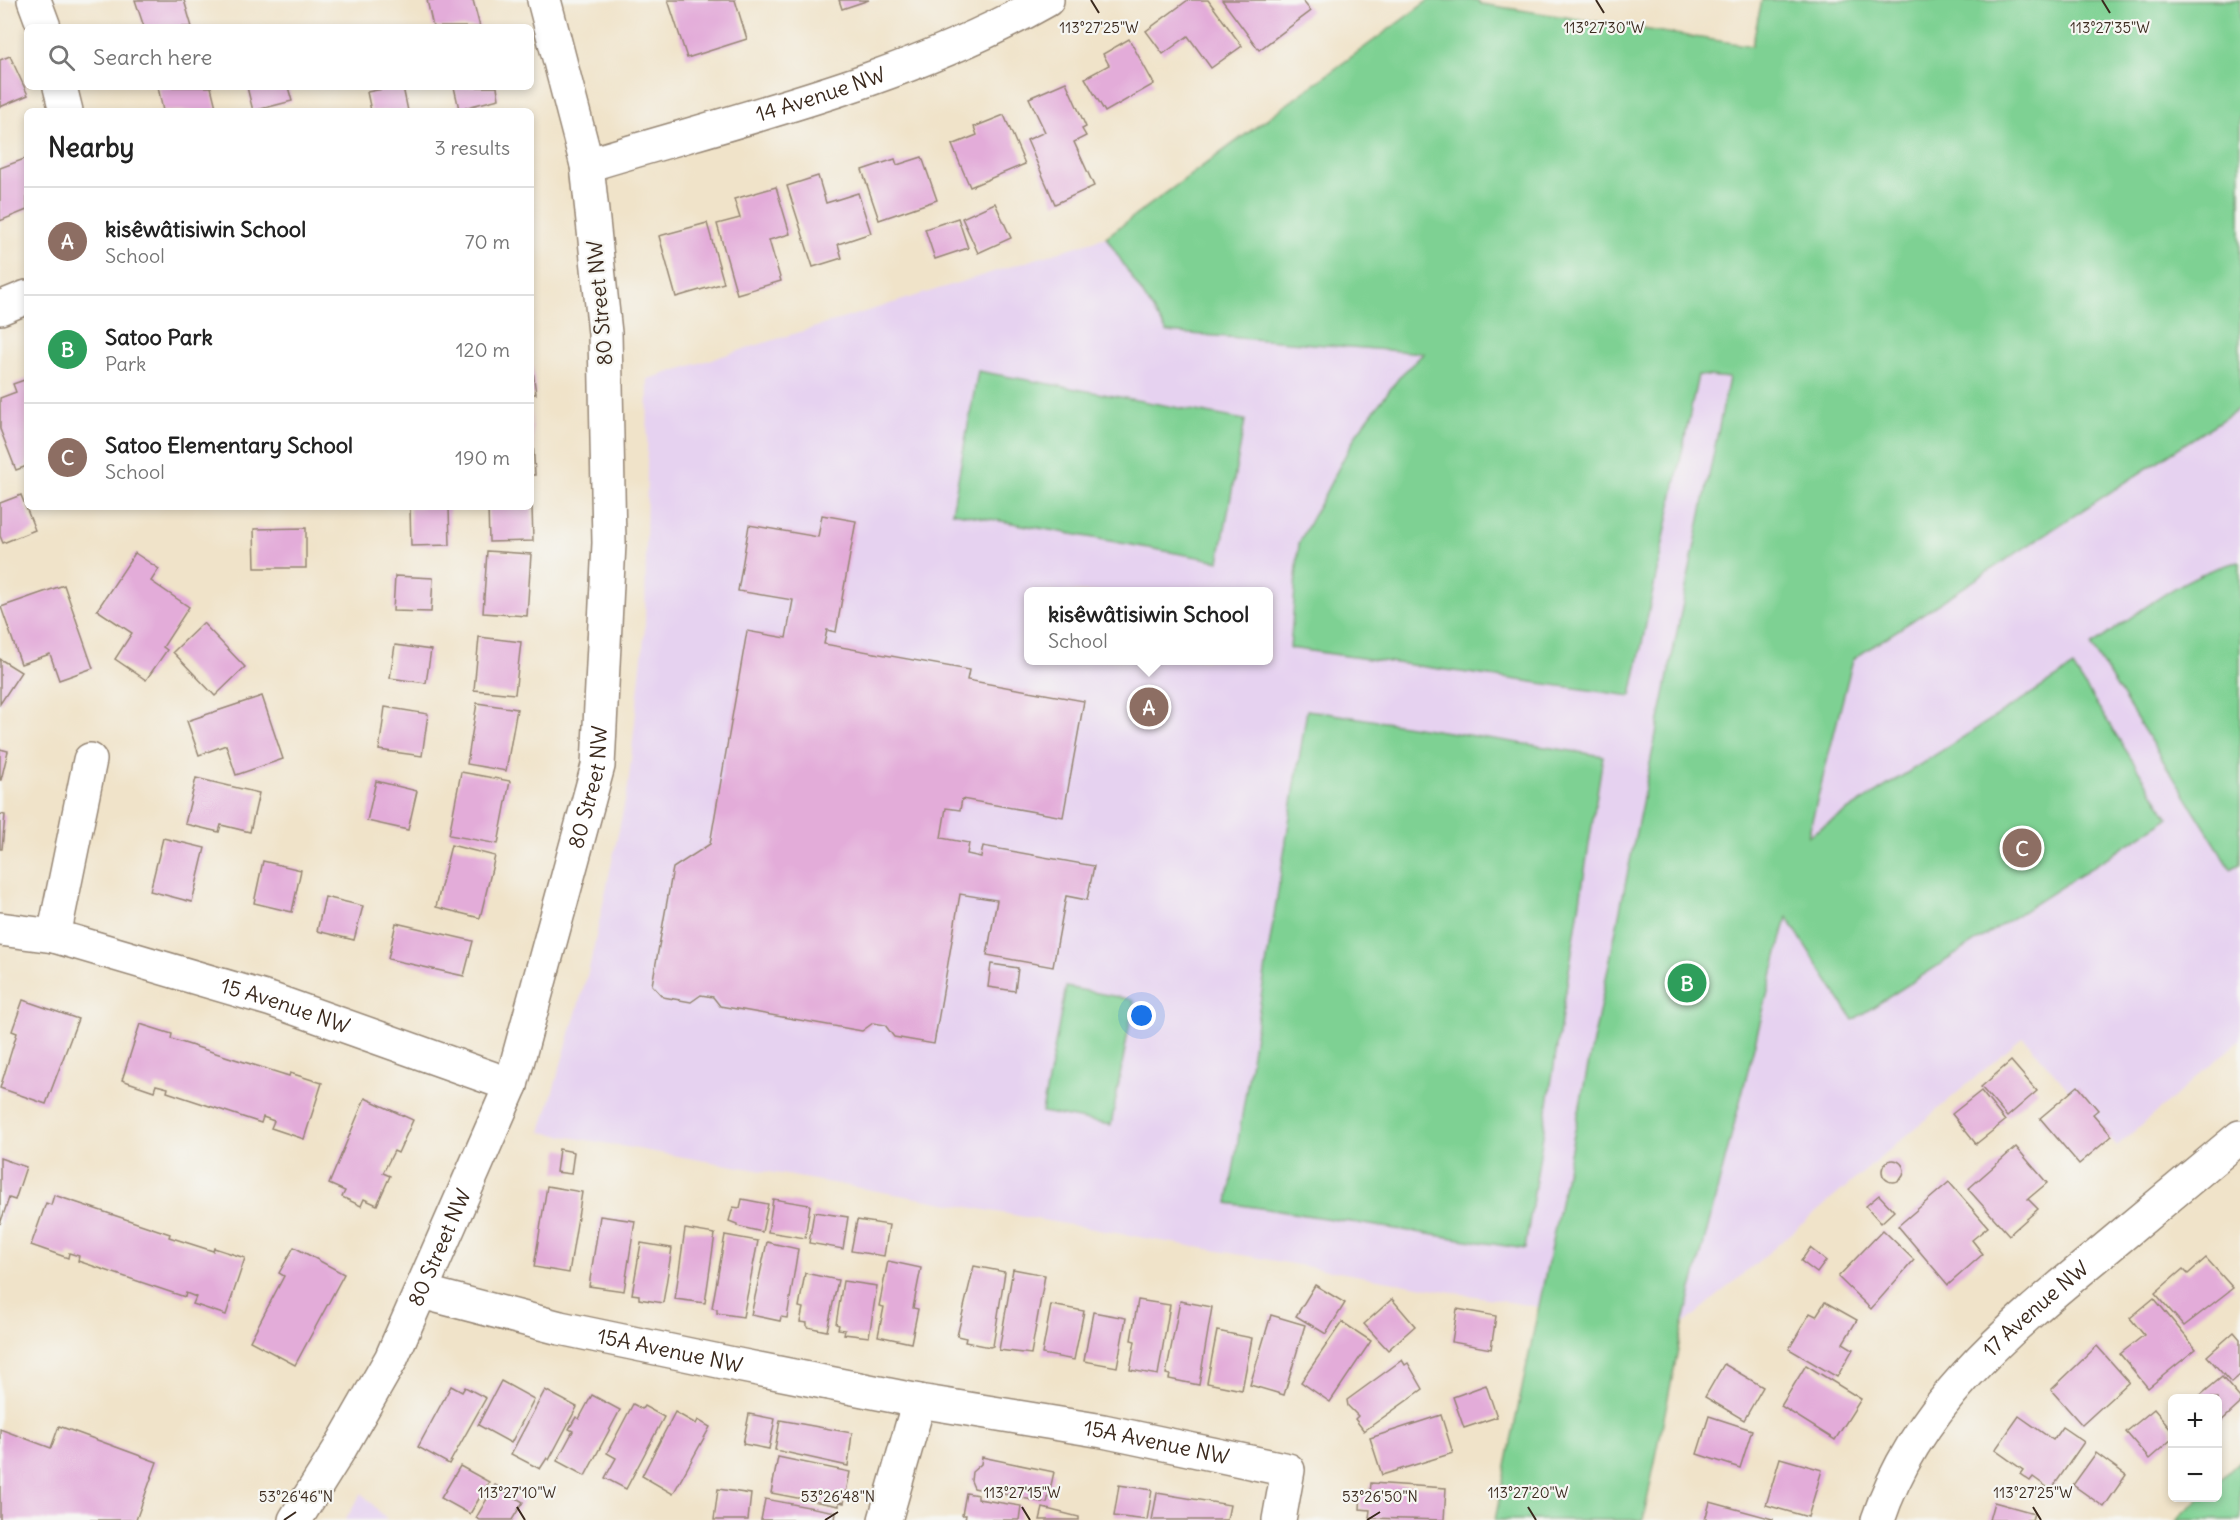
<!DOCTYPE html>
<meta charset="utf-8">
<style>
:root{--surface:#fff;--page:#f6f6f6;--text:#222;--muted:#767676;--line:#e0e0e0;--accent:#b5179e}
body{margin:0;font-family:Delius,sans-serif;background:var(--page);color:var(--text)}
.controls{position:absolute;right:18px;bottom:18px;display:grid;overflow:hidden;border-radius:9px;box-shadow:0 3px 9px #0003}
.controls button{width:54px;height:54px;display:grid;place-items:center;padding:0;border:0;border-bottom:2px solid var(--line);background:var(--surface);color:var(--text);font:30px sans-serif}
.you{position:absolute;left:1142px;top:1016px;width:21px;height:21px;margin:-15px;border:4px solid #fff;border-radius:50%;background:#1a73e8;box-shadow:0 0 0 9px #1a73e833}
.badge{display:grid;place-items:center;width:39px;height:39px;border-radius:50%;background:var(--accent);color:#fff;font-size:20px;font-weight:700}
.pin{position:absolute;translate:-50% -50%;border:3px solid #fff;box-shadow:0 2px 6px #0006}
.popup{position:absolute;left:1024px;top:587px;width:249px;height:78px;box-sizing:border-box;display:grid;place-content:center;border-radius:9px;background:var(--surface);filter:drop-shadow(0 2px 4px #0005);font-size:20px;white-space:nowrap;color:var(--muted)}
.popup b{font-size:22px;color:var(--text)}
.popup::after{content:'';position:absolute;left:50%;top:100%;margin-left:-12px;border:12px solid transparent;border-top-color:var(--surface)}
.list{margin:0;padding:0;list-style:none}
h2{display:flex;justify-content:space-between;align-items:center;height:78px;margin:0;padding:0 24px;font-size:26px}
h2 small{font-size:20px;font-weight:400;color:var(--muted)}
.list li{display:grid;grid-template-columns:39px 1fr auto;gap:18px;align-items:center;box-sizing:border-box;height:108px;padding:0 24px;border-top:2px solid var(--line)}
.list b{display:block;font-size:22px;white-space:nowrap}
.list p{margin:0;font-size:20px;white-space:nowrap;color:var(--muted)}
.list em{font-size:20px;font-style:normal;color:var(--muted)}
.icon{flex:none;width:33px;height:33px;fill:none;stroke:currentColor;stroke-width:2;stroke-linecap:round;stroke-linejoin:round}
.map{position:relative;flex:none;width:2240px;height:1520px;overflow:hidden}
.search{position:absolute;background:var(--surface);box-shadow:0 3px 9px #0003;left:24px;top:24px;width:510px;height:66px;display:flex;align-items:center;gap:15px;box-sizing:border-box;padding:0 21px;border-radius:9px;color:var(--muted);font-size:22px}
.panel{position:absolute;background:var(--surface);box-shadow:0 3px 9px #0003;left:24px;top:108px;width:510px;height:402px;border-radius:9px}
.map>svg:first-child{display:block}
.built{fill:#e6d2f0;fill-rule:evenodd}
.green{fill:#7ed193;stroke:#5c7e58;stroke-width:1.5}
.building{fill:#e3acd9}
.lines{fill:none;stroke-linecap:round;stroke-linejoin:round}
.street-casing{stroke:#968674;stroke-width:36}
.secondary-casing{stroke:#968674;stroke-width:36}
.street{stroke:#fff;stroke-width:33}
.secondary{stroke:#fff;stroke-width:33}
.ticks{fill:none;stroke:#3b2a1e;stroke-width:2}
.labels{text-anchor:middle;stroke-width:4.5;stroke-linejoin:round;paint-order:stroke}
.street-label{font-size:21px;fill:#3b2a1e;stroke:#f6f6f2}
.ticks-label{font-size:15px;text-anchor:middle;fill:#3b2a1e;stroke:#f6f6f2;stroke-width:4.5;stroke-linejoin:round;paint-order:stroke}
</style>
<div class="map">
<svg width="2240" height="1520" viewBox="0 0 2240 1520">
<rect width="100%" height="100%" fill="#f6f6f2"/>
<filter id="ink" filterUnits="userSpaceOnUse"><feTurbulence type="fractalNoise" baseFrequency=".0167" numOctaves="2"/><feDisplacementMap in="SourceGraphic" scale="12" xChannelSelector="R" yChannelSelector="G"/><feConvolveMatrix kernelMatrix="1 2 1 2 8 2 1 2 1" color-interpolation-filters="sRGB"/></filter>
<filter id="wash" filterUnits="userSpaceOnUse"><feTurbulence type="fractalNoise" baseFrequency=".008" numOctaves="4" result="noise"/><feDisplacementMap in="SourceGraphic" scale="24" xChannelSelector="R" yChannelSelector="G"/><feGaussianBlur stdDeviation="1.35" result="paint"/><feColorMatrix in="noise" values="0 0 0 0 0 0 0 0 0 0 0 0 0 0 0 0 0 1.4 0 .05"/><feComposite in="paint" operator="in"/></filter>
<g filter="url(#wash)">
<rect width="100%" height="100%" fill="#f0e3c9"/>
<g class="built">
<path d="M1106 237 1167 332 1729 378 1538 1307 541 1132 589 969 628 787 645 628 648 379ZM1029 592H1269V660H1029Z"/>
<path d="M2240 408V1040L2117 1146 2023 1037 1683 1325 1853 659Z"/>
<path d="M362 1493 387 1520H345Z"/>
</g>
<g class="green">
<path d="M1429 0H1477L1481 4 1752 46 1762 0H2240V408L1853 659 1808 836 2073 667 2169 818 1853 1020 1787 917 1683 1325 1643 1520H1495L1729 378 1698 375 1631 696 1290 648 1299 543 1357 433 1401 375 1424 353 1167 332 1106 237Z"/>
<path d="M978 371 1245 420 1219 561 952 512Z"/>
<path d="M2240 562V864L2231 869 2091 646C2134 616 2188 570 2240 562Z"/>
<path d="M1307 710 1603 756 1525 1249 1228 1203Z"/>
<path d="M1066 987 1134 1000 1111 1125 1042 1112Z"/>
<path d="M2240 1461V1520H2176L2200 1498H2218V1482Z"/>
</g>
<g id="blocks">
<g class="building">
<path d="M135 0H184L192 27H144Z"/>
<path d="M427 0H473L480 27H433Z"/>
<path d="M668 0H735L747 39 687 58Z"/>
<path d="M839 0H869L842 9Z"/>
<path d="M1188 0H1208L1242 46 1211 68 1188 36 1163 54 1146 31Z"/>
<path d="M1222 0H1302L1311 11 1259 50Z"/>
<path d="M1129 39 1154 84 1105 112 1085 78 1109 65 1103 54Z"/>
<path d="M10 56 28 95 0 107V60Z"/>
<path d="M1066 82 1086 127 1082 129 1086 136 1074 142 1094 186 1055 204 1027 140 1045 132 1029 98Z"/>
<path d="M158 87H211L217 111H163Z"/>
<path d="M247 87H288L292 101 253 111Z"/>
<path d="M393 87H403L408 111H371L367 92Z"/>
<path d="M454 87H497L499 99 459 109Z"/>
<path d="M1004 115 1025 164 970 187 952 145 977 135 974 127Z"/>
<path d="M922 157 937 200 879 220 862 170 895 159 897 165Z"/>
<path d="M27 158V210L0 221V168Z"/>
<path d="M818 176 826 203 858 193 871 233 838 244 842 258 813 267 787 186Z"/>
<path d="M776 187 790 234 769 240 781 281 737 294 717 224 740 218 734 199Z"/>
<path d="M995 203 1011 238 978 253 962 218Z"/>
<path d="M958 218 968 248 935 259 925 229Z"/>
<path d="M707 223 724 283 676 297 659 236Z"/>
<path d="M531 356 536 394H531Z"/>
<path d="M27 379V466L16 470 0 429V398L16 392 13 384Z"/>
<path d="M531 408 535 475H531Z"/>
<path d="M21 495 35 530 3 543 0 536V503Z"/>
<path d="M410 507H449L450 545 411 546Z"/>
<path d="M488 507H532L533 541 489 542Z"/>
<path d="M822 515 856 521 836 632 827 630 824 644 969 670 967 680 1084 701 1063 817 962 799 960 810 946 808 941 838 969 843 967 854 981 857 983 846 1094 866 1087 900 1066 896 1053 967 987 955 997 900 960 894 934 1044 894 1037 885 1025 873 1023 862 1031 720 1006 713 997 701 995 691 1002 663 997 652 985 673 868 710 844 747 631 786 638 793 600 738 591 749 525 818 537Z"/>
<path d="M306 528V568H255L254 529Z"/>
<path d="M487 551 531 554 527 616 483 613Z"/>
<path d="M135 553 159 569 151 581 189 607 163 647 167 650 146 680 115 659 132 633 97 610Z"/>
<path d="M395 576 433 578 431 612 393 611Z"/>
<path d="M64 585 93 668 59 680 50 654 21 664 1 607Z"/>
<path d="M203 623 245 667 215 696 173 652Z"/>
<path d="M479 637 521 642 515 694 474 690Z"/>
<path d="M395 645 431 650 426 683 390 678Z"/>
<path d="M0 659 21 672 0 704Z"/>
<path d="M262 696 283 759 236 775 226 745 199 755 187 721Z"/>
<path d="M477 703 517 709 506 771 467 764Z"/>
<path d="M385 707 428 714 422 756 379 750Z"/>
<path d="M0 749 8 751 1 780H0Z"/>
<path d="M461 772 510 781 498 844 449 835Z"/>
<path d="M196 778 259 793 250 832 221 825 219 832 185 824Z"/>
<path d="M376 781 417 791 408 830 367 821Z"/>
<path d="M0 814 5 815 2 849H0Z"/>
<path d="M163 838 205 848 192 902 150 891Z"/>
<path d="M451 845 495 856 480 918 436 907Z"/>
<path d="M263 861 301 870 292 912 254 903Z"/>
<path d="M325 897 363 906 354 940 317 931Z"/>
<path d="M396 923 473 941 464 976 388 959Z"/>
<path d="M991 964 1018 968 1015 991 988 987Z"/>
<path d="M23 1000 78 1019 46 1104 0 1088 17 1033 12 1031Z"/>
<path d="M140 1024 172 1034 171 1039 289 1076 290 1073 322 1083 304 1139 271 1128 274 1121 263 1117 261 1123 167 1092 168 1088 156 1085 154 1091 122 1080Z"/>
<path d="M2011 1061 2037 1091 2007 1117 1981 1087Z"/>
<path d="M2078 1086 2098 1110 2093 1114 2112 1136 2079 1164 2040 1118Z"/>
<path d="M1981 1091 2005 1121 1976 1144 1952 1114Z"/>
<path d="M365 1098 413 1120 398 1153 394 1151 383 1173 390 1176 377 1205 364 1199 361 1206 342 1197 345 1191 329 1184Z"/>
<path d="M2016 1147 2047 1183 2028 1199 2038 1209 2009 1235 1968 1189Z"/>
<path d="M559 1149 574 1152 571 1174 556 1172Z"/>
<path d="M0 1158 26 1167 15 1200 9 1198 0 1224Z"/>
<circle cx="1893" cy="1171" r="11"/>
<path d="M1949 1182 1988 1227 1972 1240 1983 1254 1948 1285 1898 1226Z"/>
<path d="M547 1186 582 1192 569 1273 534 1267Z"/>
<path d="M54 1195 170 1234 169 1237 213 1251 214 1248 245 1258 226 1315 193 1304 196 1297 186 1293 185 1297 78 1261 79 1256 69 1253 68 1258 31 1245 46 1203 51 1205Z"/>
<path d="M1879 1195 1894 1211 1881 1223 1866 1206Z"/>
<path d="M742 1199 768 1204 762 1232 737 1226V1224L729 1221 733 1207 740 1208Z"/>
<path d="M773 1199 810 1205 805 1238 768 1232Z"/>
<path d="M814 1212 848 1217 843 1249 809 1243Z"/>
<path d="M600 1216 635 1221 624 1291 589 1286Z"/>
<path d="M857 1220 889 1225 884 1256 851 1251Z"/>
<path d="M685 1229 715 1234 705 1303 675 1299Z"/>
<path d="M1883 1230 1914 1260 1871 1309 1838 1277Z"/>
<path d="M725 1235 758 1241 743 1317 717 1313V1309L712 1308Z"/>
<path d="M767 1242 798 1249 787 1318 781 1317 780 1321 751 1315Z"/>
<path d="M641 1243 672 1248 663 1303 639 1299V1295L632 1294Z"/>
<path d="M294 1247 344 1274 295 1365 250 1341 284 1276 279 1273Z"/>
<path d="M1810 1248 1826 1261 1817 1273 1801 1261Z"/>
<path d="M2206 1258 2233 1288 2184 1326 2155 1293 2183 1269 2188 1274Z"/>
<path d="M888 1261 921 1268 913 1308 918 1309 911 1343 878 1336 884 1307 879 1306Z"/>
<path d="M974 1266 1005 1272 993 1346 990 1347 965 1342 966 1338 957 1336Z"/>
<path d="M1013 1269 1045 1275 1031 1354 999 1350Z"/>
<path d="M805 1273 838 1280 827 1331 807 1327V1323L800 1322 803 1308 799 1307Z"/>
<path d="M843 1281 877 1286 869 1337 844 1334 845 1330 838 1329 839 1325 836 1324Z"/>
<path d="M1315 1285 1345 1303 1326 1334 1296 1316Z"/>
<path d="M2154 1298 2196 1349 2148 1388 2120 1354 2144 1335 2130 1318Z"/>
<path d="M1392 1299 1415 1326 1388 1350 1364 1324Z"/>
<path d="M1138 1300 1170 1305 1158 1375 1130 1370 1135 1341 1131 1340Z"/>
<path d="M1180 1301 1212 1307 1199 1385 1169 1379 1170 1375 1166 1374Z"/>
<path d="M1825 1302 1857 1320 1843 1343 1853 1349 1837 1377 1789 1349 1810 1313 1816 1316Z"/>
<path d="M1051 1305 1084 1311 1074 1360 1042 1354Z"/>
<path d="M1457 1309 1496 1316 1491 1349 1452 1342Z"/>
<path d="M1093 1312 1126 1318 1117 1367 1084 1361Z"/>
<path d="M1271 1315 1305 1325 1284 1395 1250 1385Z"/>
<path d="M1342 1322 1371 1341 1330 1402 1301 1382Z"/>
<path d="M1217 1331 1252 1338 1242 1390 1207 1383Z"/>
<path d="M2234 1332 2240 1339V1375L2231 1383 2207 1356Z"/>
<path d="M2097 1346 2129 1382 2082 1425 2051 1390Z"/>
<path d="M1402 1360 1405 1365 1408 1363 1423 1389 1364 1431 1355 1419 1358 1416 1348 1406 1347 1400Z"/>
<path d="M1724 1364 1763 1387 1744 1420 1705 1397Z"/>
<path d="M1806 1365 1861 1399 1835 1440 1781 1406Z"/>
<path d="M2222 1377 2240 1398V1404L2218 1424V1398H2197Z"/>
<path d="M501 1381 534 1399 511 1443 478 1425Z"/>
<path d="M1486 1385 1497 1417 1464 1428 1453 1397Z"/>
<path d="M451 1386 462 1392 465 1387 486 1398 449 1464 418 1447Z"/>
<path d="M545 1390 577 1407 549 1460 547 1458 540 1469 511 1454Z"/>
<path d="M592 1395 620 1410 585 1476 557 1461 573 1431 569 1429 576 1417 579 1419Z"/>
<path d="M633 1404 642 1409 644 1406 664 1417 626 1489 605 1478 616 1458 607 1453Z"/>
<path d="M2154 1409 2172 1430V1439L2149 1459 2126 1432Z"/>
<path d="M675 1412 696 1424 698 1420 710 1427 673 1494 642 1476Z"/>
<path d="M749 1414 775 1419 769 1449 743 1444Z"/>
<path d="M1441 1415 1453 1453 1382 1475 1370 1438Z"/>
<path d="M1709 1416 1752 1430 1740 1468 1697 1454Z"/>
<path d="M2019 1416 2053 1440 2062 1427 2084 1442 2051 1490 2033 1477 2030 1481 2020 1474 2023 1470 1995 1450Z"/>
<path d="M780 1420 852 1433 848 1466 775 1450Z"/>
<path d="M59 1426 157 1462 136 1520H0V1429L51 1448Z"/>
<path d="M2096 1453 2126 1475 2104 1507 2073 1485Z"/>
<path d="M778 1457 850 1472 844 1503 839 1502V1506L771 1493Z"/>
<path d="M982 1457 1054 1472 1047 1503 974 1488 971 1481 972 1472 981 1464Z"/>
<path d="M1780 1458 1822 1470 1808 1517 1766 1505Z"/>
<path d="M460 1466 489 1482 470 1514 441 1498Z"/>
<path d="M1371 1483 1446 1488 1444 1520 1369 1518 1370 1510 1360 1509 1361 1492 1370 1493Z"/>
<path d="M495 1485 523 1502 512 1520H480L476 1518Z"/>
<path d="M1119 1485 1152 1490 1147 1520 1114 1516Z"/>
<path d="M718 1489 751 1494 748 1520H714Z"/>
<path d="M966 1493 978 1495V1499L1021 1506 1019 1520H965L966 1515H962Z"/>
<path d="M1157 1493 1230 1505 1227 1520H1152Z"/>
<path d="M765 1499 836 1512 835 1520H761Z"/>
<path d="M1710 1502 1773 1519V1520H1705Z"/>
<path d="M1994 1502 2034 1513 2032 1520H1989Z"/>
<path d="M1043 1508 1079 1517V1520H1040Z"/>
</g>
</g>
</g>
<g filter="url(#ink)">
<use href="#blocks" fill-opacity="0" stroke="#968674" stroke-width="1.5"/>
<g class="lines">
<g class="street-casing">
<g id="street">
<path d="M34 0 44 27"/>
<path d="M60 87 66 111"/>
<path id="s1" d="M587 165C741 118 905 81 1047 0"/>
<path d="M0 308 27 297"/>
<path id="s2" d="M0 929 54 936 272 1000 511 1085"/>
<path d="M54 936 90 760"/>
<path id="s3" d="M422 1292 560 1328 738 1365 919 1401 1103 1431 1288 1470 1279 1520"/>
<path d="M885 1520 919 1401"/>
<path id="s4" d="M1878 1520C1916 1406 2006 1331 2096 1257 2144 1217 2192 1177 2240 1137"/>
</g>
</g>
<g class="secondary-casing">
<g id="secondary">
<path id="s5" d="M295 1520 339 1450 391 1359 511 1085 598 766 609 543 605 333 587 165 544 0"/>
</g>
</g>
<use href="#street" class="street"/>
<use href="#secondary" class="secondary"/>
</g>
</g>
<path class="ticks" d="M1091 0 1099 13M1596 0 1604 13M2102 0 2110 13M517 1507 525 1520M1022 1507 1030 1520M1528 1507 1536 1520M2033 1507 2041 1520M284 1520 296 1512M825 1520 838 1512M1367 1520 1380 1512"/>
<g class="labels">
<g class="street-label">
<text dy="7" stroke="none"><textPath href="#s1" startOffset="244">14 Avenue NW</textPath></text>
<text transform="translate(600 303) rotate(-95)" y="7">80 Street NW</text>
<text dy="7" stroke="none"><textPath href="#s5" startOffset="795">80 Street NW</textPath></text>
<text dy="7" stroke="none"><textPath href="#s2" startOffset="296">15 Avenue NW</textPath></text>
<text dy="7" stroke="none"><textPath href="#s5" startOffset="309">80 Street NW</textPath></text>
<text dy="7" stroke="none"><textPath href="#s4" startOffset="267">17 Avenue NW</textPath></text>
<text dy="7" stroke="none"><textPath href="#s3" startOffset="255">15A Avenue NW</textPath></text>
<text dy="7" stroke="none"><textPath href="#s3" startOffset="750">15A Avenue NW</textPath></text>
</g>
</g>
<g class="ticks-label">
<text x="2110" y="33">113°27'35"W</text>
<text x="1099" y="33">113°27'25"W</text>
<text x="1604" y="33">113°27'30"W</text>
<text x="517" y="1498">113°27'10"W</text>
<text x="1022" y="1498">113°27'15"W</text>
<text x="1528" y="1498">113°27'20"W</text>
<text x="2033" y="1498">113°27'25"W</text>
<text x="296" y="1502">53°26'46"N</text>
<text x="838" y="1502">53°26'48"N</text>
<text x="1380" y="1502">53°26'50"N</text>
</g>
</svg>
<div class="controls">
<button>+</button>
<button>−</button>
</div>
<div class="you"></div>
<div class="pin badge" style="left:1149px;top:707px;background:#8d6e63">A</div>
<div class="popup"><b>kisêwâtisiwin School</b>School</div>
<div class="pin badge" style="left:1687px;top:983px;background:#2e9e5b">B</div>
<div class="pin badge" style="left:2022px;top:848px;background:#8d6e63">C</div>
<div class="search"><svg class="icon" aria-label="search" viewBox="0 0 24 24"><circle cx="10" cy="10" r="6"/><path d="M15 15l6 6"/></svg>Search here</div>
<section class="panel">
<h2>Nearby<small>3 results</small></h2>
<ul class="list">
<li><span class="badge" style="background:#8d6e63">A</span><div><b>kisêwâtisiwin School</b><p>School</p></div><em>70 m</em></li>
<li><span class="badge" style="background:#2e9e5b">B</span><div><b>Satoo Park</b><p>Park</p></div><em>120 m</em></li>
<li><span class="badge" style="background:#8d6e63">C</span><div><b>Satoo Elementary School</b><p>School</p></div><em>190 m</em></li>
</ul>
</section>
</div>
